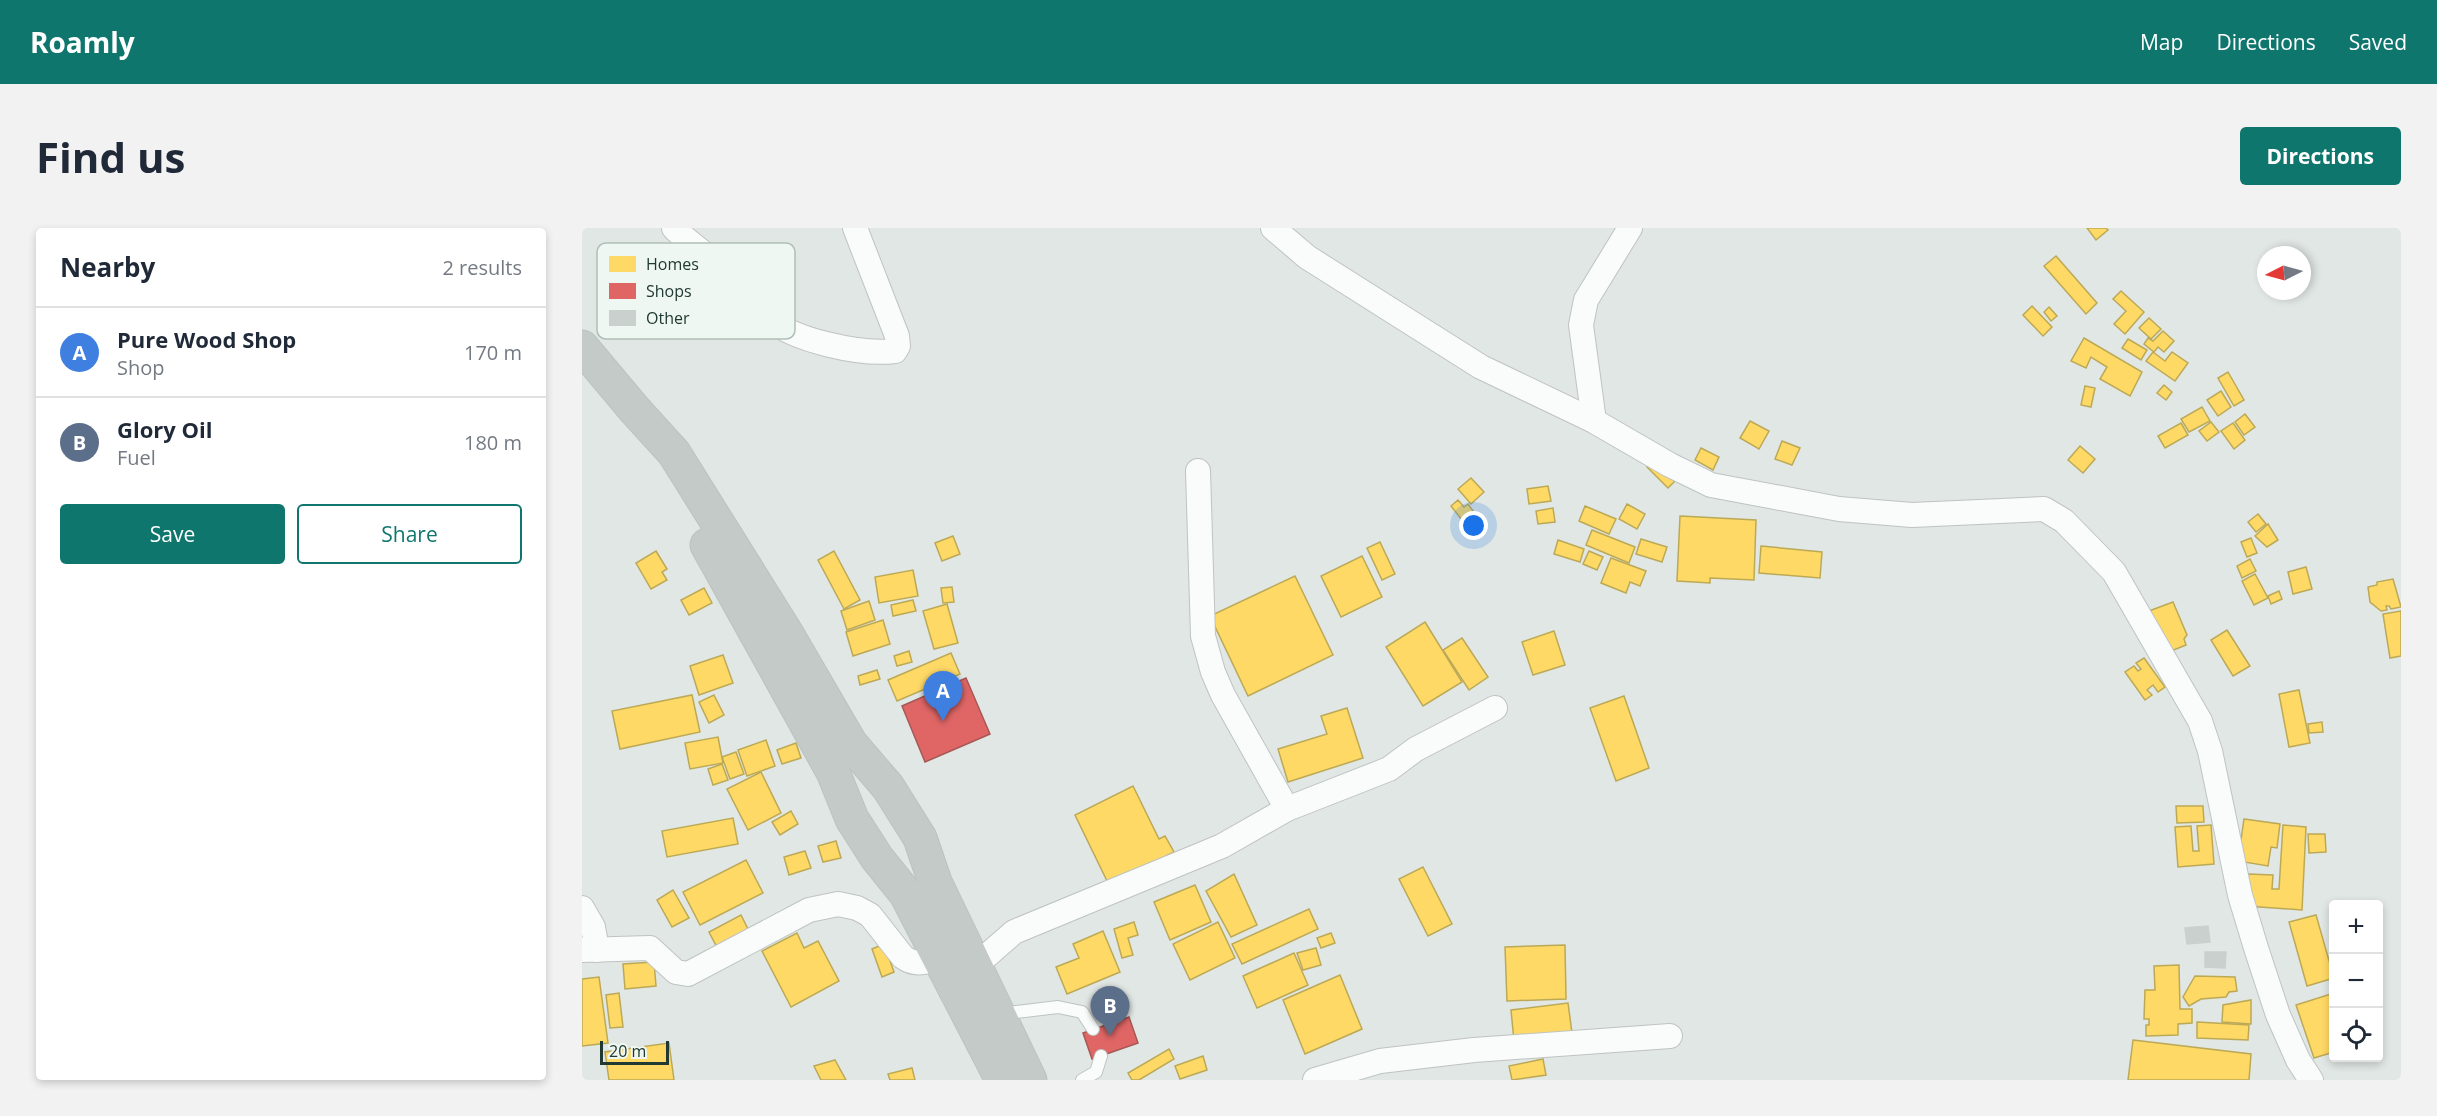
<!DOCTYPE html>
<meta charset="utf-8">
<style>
:root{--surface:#fff;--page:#f2f2f3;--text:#1f2937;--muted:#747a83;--line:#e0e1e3;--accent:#0f766e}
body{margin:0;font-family:"Open Sans",sans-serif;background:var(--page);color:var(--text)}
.controls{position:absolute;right:18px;bottom:18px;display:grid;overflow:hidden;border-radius:6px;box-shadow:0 3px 9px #0003}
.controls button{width:54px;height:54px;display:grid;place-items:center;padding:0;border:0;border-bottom:2px solid var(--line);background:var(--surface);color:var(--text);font:30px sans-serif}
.compass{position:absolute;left:1675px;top:18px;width:54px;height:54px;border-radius:50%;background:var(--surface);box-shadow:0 3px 9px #0003;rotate:264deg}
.scale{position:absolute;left:18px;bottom:15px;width:69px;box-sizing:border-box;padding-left:6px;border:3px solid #203932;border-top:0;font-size:16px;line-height:21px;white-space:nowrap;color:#203932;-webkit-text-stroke:4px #eff7f2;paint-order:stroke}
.you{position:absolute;left:892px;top:298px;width:21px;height:21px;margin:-15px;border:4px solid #fff;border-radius:50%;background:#1a73e8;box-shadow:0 0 0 9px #1a73e833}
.badge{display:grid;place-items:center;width:39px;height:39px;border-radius:50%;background:var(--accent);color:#fff;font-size:20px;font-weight:700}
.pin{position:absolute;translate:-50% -50px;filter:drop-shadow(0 2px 3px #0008)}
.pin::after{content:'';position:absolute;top:32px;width:21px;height:18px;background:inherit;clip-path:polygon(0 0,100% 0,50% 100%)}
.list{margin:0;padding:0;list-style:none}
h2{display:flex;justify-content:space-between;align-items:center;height:78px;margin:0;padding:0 24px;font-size:26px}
h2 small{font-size:20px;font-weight:400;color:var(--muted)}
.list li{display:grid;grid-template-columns:39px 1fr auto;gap:18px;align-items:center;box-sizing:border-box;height:90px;padding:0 24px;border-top:2px solid var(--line)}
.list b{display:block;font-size:22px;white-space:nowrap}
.list p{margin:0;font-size:20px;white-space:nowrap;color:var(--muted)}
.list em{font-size:20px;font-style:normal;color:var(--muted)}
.actions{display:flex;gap:12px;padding:18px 24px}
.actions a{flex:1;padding:14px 0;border:2px solid var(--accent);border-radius:6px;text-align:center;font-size:21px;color:var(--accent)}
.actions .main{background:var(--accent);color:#fff}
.icon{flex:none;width:33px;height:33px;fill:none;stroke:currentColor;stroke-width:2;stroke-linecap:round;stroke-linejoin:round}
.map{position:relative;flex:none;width:1819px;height:852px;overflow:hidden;border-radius:6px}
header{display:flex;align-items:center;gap:36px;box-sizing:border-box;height:84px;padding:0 30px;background:var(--accent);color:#fff}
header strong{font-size:28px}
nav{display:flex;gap:33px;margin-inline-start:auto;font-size:21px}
.intro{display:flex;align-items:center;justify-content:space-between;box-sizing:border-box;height:144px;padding:0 36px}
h1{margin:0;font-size:42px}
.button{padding:15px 27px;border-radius:6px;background:var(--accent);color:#fff;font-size:21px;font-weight:700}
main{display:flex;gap:36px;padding:0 36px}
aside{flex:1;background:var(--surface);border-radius:6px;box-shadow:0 3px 9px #0003}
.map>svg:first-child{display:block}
.homes{fill:#ffd966;stroke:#bca956;stroke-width:1.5}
.shops{fill:#e06666;stroke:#a65856;stroke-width:1.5}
.building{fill:#cad0cd;stroke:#cad0cd;stroke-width:1.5}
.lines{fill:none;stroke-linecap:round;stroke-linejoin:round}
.service-casing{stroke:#bec4c1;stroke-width:14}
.minor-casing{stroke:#bec4c1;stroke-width:26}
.trunk-casing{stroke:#bbc3c1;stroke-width:35}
.service{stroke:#fafbfb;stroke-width:12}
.minor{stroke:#fafbfb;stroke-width:24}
.trunk{stroke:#c3cac8;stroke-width:33}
.key{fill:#eff7f2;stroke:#b1beb8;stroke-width:1.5}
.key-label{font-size:16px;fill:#203932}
</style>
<header>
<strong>Roamly</strong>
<nav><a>Map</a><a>Directions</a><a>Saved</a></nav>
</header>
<div class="intro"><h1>Find us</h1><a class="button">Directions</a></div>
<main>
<aside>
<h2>Nearby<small>2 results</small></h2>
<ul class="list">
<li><span class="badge" style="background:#3f7fe0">A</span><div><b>Pure Wood Shop</b><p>Shop</p></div><em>170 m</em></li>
<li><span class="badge" style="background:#5c6f8a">B</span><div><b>Glory Oil</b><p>Fuel</p></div><em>180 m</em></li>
</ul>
<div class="actions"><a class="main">Save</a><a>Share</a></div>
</aside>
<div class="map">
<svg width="1819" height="852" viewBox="0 0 1819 852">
<rect width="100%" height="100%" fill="#e1e7e4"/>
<g class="homes">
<path d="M1505 0H1524L1526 2 1514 12Z"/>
<path d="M1474 28 1515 75 1504 86 1462 38Z"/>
<path d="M1539 63 1562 84 1543 106 1532 96 1544 83 1531 71Z"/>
<path d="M1450 78 1470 99 1461 108 1441 87Z"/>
<path d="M1467 79 1475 88 1469 93 1462 84Z"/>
<path d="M1567 90 1579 101 1569 111 1557 100Z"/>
<path d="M1581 103 1592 113 1582 124 1576 119 1572 124 1562 116 1566 110 1571 113Z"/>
<path d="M1502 110 1560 144 1548 168 1518 151 1525 139 1509 129 1504 140 1489 133Z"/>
<path d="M1546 111 1565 122 1559 132 1540 120Z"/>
<path d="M1571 124 1583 133 1590 124 1606 135 1593 153 1564 133Z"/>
<path d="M1646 144 1662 172 1652 178 1636 150Z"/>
<path d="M1582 157 1590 164 1584 172 1575 165Z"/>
<path d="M1503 158 1513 160 1509 179 1499 177Z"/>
<path d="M1639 163 1649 179 1636 188 1625 172Z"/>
<path d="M1620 179 1628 193 1607 204 1599 191Z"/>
<path d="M1663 186 1673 199 1662 207 1653 194Z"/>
<path d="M1168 193 1187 203 1177 221 1158 210Z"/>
<path d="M1629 194 1637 204 1625 213 1617 203Z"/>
<path d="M1599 195 1606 207 1583 220 1576 208Z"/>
<path d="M1651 195 1663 212 1652 221 1639 203Z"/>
<path d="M1200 213 1218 220 1210 237 1193 231Z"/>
<path d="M1498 218 1513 231 1501 245 1486 232Z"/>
<path d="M1119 220 1137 229 1131 242 1113 232Z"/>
<path d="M1072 231 1094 252 1086 260 1065 239Z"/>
<path d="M889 250 902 264 889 276 876 261Z"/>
<path d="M966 258 969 273 947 276 945 261Z"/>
<path d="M876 272 882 279 886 276 894 287 883 296 869 278Z"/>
<path d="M1045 276 1063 286 1055 301 1037 291Z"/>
<path d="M1003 278 1034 291 1027 306 997 293Z"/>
<path d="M971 280 973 294 956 296 954 283Z"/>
<path d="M1676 286 1684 296 1674 304 1666 294Z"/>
<path d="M1098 288 1174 292 1172 352 1128 350V355L1095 353Z"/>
<path d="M1686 296 1696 312 1685 319 1673 308Z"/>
<path d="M1010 302 1053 319 1047 335 1004 317Z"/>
<path d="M371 308 378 326 360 333 353 315Z"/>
<path d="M1669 310 1675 325 1665 329 1659 314Z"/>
<path d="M1059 311 1085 319 1080 334 1054 326Z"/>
<path d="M976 312 1002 321 998 334 972 326Z"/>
<path d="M798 314 813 346 800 352 785 320Z"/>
<path d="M1179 318 1240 324 1238 350 1177 345Z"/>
<path d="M74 323 85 341 80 344 85 352 69 361 54 335Z"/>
<path d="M252 323 278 372 262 381 236 332Z"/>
<path d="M1007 323 1021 329 1015 342 1001 336Z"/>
<path d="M780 328 800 369 759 389 739 348Z"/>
<path d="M1029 330 1064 343 1058 358 1048 354 1044 365 1019 355Z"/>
<path d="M1668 331 1674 343 1660 350 1655 338Z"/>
<path d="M1724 339 1730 361 1711 366 1706 344Z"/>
<path d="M331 342 336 368 297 375 293 349Z"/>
<path d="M1673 346 1686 370 1672 377 1660 353Z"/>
<path d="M713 348 751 427 666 468 628 388Z"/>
<path d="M1811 351 1819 379 1809 381 1807 378H1804L1805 382 1799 383 1788 374 1786 359 1795 357V354Z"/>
<path d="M370 359 372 374 361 375 359 360Z"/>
<path d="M122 360 130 375 107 387 99 372Z"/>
<path d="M1697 363 1700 371 1689 376 1686 368Z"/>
<path d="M331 372 334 383 311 388 309 377Z"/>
<path d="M287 373 293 392 265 402 259 383Z"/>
<path d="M1591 374 1605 407 1602 411 1604 417 1584 425 1567 383Z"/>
<path d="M365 376 376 415 352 421 341 383Z"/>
<path d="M1819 383V428L1808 430 1801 386Z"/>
<path d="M301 392 308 416 271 428 264 404Z"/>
<path d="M843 394 880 454 841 478 804 419Z"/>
<path d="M1645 402 1668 438 1651 448 1629 412Z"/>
<path d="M972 403 983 437 951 447 940 414Z"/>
<path d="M880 410 906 449 887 462 861 422Z"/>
<path d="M327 423 330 434 315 438 312 428Z"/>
<path d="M369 425 378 446 315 473 306 452Z"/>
<path d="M141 427 151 455 117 467 108 438Z"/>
<path d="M1562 430 1583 459 1576 464 1571 457 1565 462 1570 467 1563 472 1543 444 1552 438 1556 443 1559 441 1554 435Z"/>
<path d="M295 442 298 451 278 457 276 448Z"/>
<path d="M1717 462 1728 515 1707 519 1697 466Z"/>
<path d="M110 467 118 504 38 521 30 483Z"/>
<path d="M132 467 142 487 127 495 117 474Z"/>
<path d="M1042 468 1067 540 1034 553 1008 480Z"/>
<path d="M765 480 781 530 706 554 696 521 745 506 739 488Z"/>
<path d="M1740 494 1741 504 1727 505 1726 496Z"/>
<path d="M136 509 141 535 108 541 103 515Z"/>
<path d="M184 512 193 538 165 548 156 522Z"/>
<path d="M214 515 219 530 200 536 195 522Z"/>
<path d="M154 524 162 546 148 551 140 529Z"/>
<path d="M140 536 146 552 131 557 126 541Z"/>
<path d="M179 544 199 585 166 602 145 561Z"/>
<path d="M551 558 577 611 583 608 592 624 527 657 493 587Z"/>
<path d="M1594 578H1621L1622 594 1595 595Z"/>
<path d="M209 583 216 596 198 607 190 594Z"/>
<path d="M151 590 156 616 85 629 80 603Z"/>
<path d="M1662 591 1698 596 1695 620 1689 619 1686 638 1656 633Z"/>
<path d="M1629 597 1632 636 1596 639 1593 599 1609 598 1611 623H1617L1615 598Z"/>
<path d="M1701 597 1724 599 1720 682 1664 678 1666 646 1691 647 1690 661H1697Z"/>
<path d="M1726 606H1743L1744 624 1727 625Z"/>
<path d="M254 613 259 630 241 634 236 618Z"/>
<path d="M223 623 229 640 207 647 202 629Z"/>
<path d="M164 632 181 665 118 697 101 664Z"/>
<path d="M841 639 870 696 846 708 817 651Z"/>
<path d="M652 646 675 697 649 709 624 663Z"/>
<path d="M613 657 629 694 588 712 572 674Z"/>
<path d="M91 662 107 690 90 699 75 672Z"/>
<path d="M727 681 736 701 660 736 650 716Z"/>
<path d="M159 687 170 709 138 725 127 704Z"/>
<path d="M1734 687 1752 750 1725 758 1707 694Z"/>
<path d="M552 694 556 707 546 710 551 727 540 730 532 701Z"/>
<path d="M636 694 653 730 608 752 591 716Z"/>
<path d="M521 703 538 744 485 766 474 739 497 730 491 716Z"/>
<path d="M215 705 222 720 236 713 257 753 209 779 180 723Z"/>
<path d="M749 705 753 715 739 720 735 710Z"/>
<path d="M302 716 312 744 300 749 290 721Z"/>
<path d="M983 717 984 771 925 773 923 719Z"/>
<path d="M734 720 739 737 721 742 715 725Z"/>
<path d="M712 725 726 757 675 780 661 748Z"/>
<path d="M72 734 74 758 43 761 41 736Z"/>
<path d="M1597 737 1598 781H1610V795L1596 796V807L1564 808V797H1567V791H1562L1563 762H1573L1572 738Z"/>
<path d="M758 747 780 801 723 826 701 772Z"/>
<path d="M1613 748 1653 749 1655 763 1647 764 1644 769 1619 771 1607 778 1601 769Z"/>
<path d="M17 749 26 815 0 818V751Z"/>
<path d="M37 765 41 799 28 800 24 767Z"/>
<path d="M1752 765V824L1732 830 1714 777Z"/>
<path d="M1669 772V796L1640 794 1641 777Z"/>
<path d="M986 775 990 805 932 813 929 782Z"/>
<path d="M1615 794 1667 797 1666 812 1615 810Z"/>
<path d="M1551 812 1669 826 1667 852H1546Z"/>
<path d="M87 815 92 852H27L23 824Z"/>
<path d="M587 821 592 831 557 852H550L546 845Z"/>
<path d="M621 828 625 842 598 851 593 838Z"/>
<path d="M961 831 964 847 930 852 927 838Z"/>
<path d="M253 832 264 852H239L232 838Z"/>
<path d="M330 840 333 852H308L306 846Z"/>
</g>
<g class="shops">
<path d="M384 450 408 506 343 534 320 478Z"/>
<path d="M547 789 556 815 510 831 501 805Z"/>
</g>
<g class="building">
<path d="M1626 698 1628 714 1605 716 1603 700Z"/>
<path d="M1623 724H1644L1643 740 1623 739Z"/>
</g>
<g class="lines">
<g class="service-casing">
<g id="service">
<path d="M418 786 476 779 500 784 511 801"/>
<path d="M500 852 514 844 519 828"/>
</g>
</g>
<g class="minor-casing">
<g id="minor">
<path d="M92 0C109 18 131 30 148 47 161 61 171 77 185 89 211 113 279 127 313 123L316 118 315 108 273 0"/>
<path d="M691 0 725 29 899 139 1012 193 1088 237 1129 257 1257 281 1330 287 1462 281 1482 293 1532 344 1618 493 1628 523 1658 667 1674 720 1696 787 1716 832 1729 852"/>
<path d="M1012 193 999 97 1004 72 1048 0"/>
<path d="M616 243 621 408 631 444 641 467 705 581"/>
<path d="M0 680 11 699 15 722"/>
<path d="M0 722 68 720 94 744 106 746 227 682 256 676 275 680 288 687 321 729C333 738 343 734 357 730"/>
<path d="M393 738 432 704 640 618 705 581 807 541 834 521 913 480"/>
<path d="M733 852 798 833 892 822 1088 808"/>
</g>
</g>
<g class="trunk-casing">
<g id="trunk">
<path d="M0 119 52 181 92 225 205 406 269 516 306 559 338 610 353 654 448 852"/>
<path d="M125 317 251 544 270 591 295 630 324 666 420 852"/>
</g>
</g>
<use href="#service" class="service"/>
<use href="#minor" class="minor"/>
<use href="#trunk" class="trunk"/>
</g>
<rect x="15" y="15" width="198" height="96" rx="9" class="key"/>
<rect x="27" y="28" width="27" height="16" fill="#ffd966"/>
<rect x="27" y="55" width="27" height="16" fill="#e06666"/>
<rect x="27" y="82" width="27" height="16" fill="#cad0cd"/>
<g class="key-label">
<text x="64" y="42">Homes</text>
<text x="64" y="69">Shops</text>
<text x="64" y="96">Other</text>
</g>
</svg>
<div class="controls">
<button>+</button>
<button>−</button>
<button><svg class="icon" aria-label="locate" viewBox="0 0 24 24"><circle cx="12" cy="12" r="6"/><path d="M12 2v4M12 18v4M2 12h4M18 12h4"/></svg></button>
</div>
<svg class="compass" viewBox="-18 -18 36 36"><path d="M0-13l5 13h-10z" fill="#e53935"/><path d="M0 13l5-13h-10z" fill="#747a83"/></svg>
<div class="scale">20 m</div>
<div class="you"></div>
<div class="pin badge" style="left:361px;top:493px;background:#3f7fe0">A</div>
<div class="pin badge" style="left:528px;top:808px;background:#5c6f8a">B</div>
</div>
</main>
